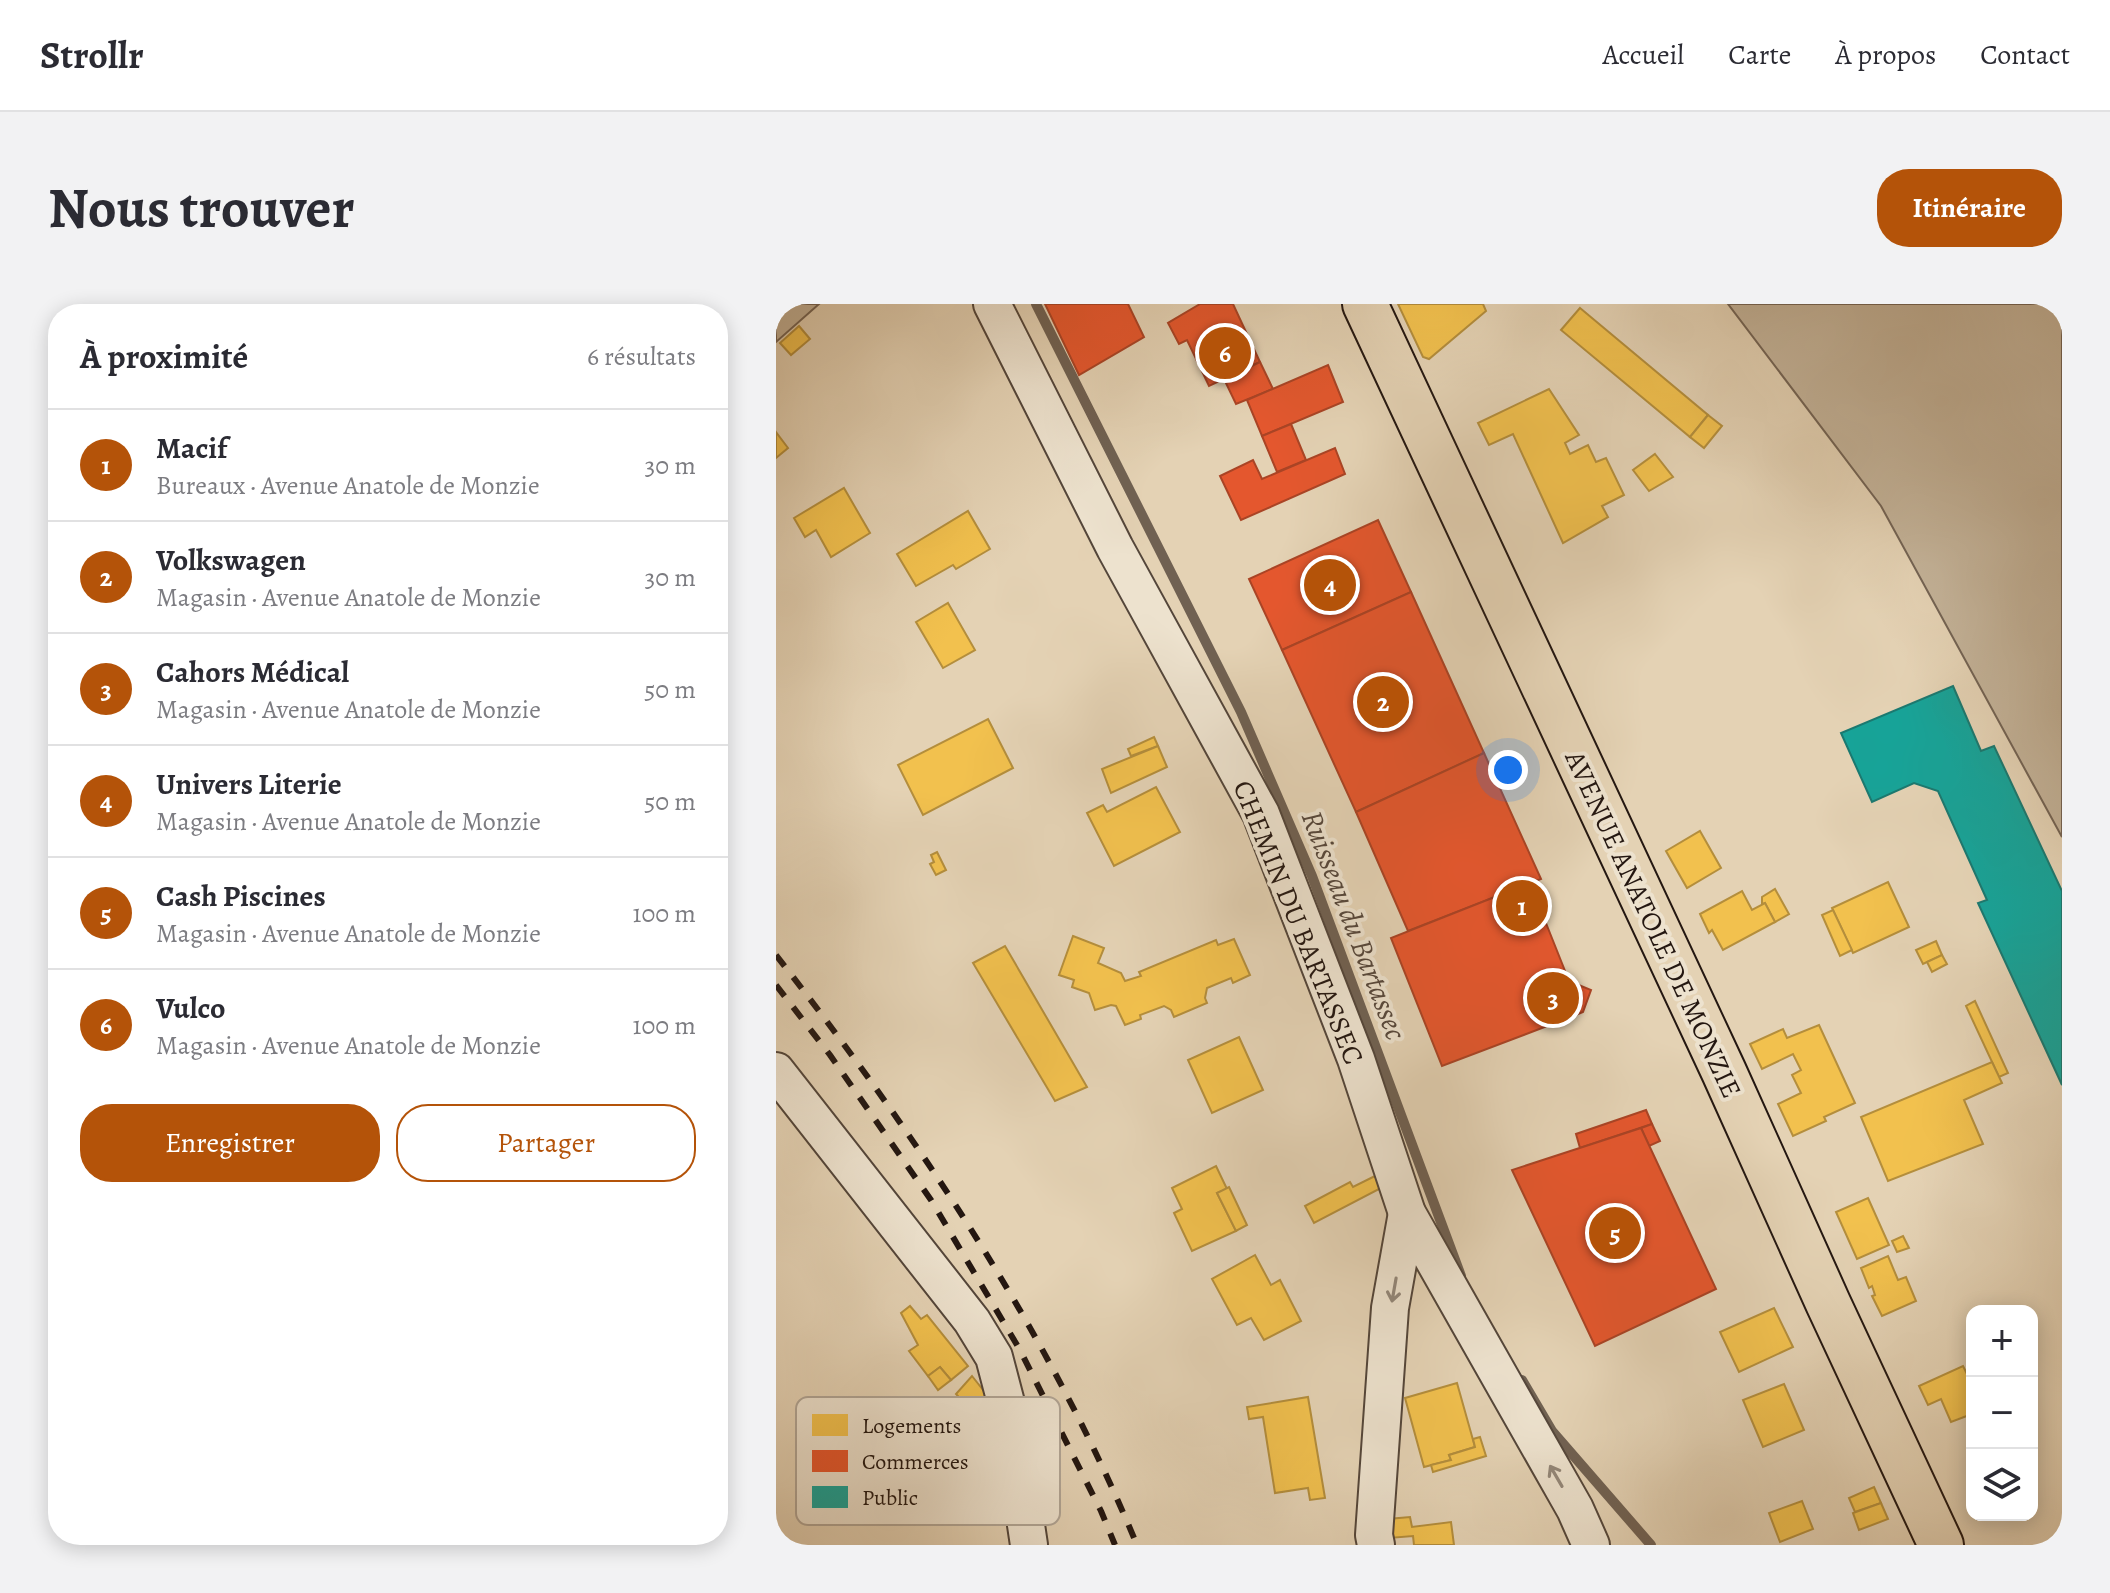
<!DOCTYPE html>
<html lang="fr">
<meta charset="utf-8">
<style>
:root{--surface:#fff;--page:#f2f2f3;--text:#2b2b33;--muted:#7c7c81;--line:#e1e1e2;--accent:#b45309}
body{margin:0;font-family:Alegreya,serif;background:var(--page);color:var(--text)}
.controls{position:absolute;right:24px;bottom:24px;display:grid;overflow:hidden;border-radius:16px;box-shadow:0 4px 20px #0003}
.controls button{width:72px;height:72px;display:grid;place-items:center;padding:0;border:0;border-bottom:2px solid var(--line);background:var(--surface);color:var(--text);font:40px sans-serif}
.you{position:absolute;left:732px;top:466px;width:28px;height:28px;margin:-20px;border:6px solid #fff;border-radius:50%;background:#1a73e8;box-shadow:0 0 0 12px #1a73e833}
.badge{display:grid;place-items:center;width:52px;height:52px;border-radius:50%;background:var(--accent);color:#fff;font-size:26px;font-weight:700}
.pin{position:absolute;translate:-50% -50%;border:4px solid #fff;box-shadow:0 2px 8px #0006}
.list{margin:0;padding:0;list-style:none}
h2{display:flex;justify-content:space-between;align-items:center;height:104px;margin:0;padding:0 32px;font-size:34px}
h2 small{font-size:26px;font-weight:400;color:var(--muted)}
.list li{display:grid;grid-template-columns:52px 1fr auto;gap:24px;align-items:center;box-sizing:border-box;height:112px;padding:0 32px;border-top:2px solid var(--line)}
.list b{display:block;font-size:30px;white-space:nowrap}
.list p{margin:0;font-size:26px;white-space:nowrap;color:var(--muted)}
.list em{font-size:26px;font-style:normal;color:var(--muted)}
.actions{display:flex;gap:16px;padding:24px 32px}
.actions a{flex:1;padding:18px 0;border:2px solid var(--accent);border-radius:32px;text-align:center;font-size:28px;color:var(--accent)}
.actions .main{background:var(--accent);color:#fff}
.icon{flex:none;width:44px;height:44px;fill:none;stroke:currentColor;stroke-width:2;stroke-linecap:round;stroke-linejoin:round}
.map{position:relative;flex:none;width:1286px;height:1241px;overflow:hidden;border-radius:32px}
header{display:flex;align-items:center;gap:48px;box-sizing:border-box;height:112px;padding:0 40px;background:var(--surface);border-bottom:2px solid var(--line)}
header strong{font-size:38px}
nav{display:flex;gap:44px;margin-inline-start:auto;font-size:28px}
.intro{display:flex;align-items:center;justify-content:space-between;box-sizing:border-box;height:192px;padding:0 48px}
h1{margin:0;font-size:56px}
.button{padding:20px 36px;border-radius:32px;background:var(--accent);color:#fff;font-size:28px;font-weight:700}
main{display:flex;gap:48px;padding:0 48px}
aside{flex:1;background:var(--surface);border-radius:32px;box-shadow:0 4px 20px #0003}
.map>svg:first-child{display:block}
.green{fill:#c3b298;stroke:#746454;stroke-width:2}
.homes{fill:#f2c14e;stroke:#b48e3c;stroke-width:2}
.shops{fill:#e4572e;stroke:#aa4425;stroke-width:2}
.public{fill:#17a398;stroke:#1b7970;stroke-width:2}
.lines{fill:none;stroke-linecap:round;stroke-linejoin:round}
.stream{stroke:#706152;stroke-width:10}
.minor-casing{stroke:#54463a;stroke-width:40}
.primary-casing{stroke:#241711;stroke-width:48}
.minor{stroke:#ede2ce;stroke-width:36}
.primary{stroke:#e4d2b4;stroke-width:44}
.rail{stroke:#241711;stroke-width:6;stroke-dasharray:14 14;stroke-linecap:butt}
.oneway{stroke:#938779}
.labels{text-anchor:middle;stroke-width:8;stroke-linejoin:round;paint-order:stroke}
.street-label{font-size:28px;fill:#241711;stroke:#ede2ce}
.water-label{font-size:30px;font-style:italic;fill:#57483c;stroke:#ede2ce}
.key{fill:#ede2ce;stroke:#b1a595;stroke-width:2}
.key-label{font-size:22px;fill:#241711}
</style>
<header>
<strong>Strollr</strong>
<nav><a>Accueil</a><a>Carte</a><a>À propos</a><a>Contact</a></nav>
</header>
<div class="intro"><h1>Nous trouver</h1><a class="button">Itinéraire</a></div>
<main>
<aside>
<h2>À proximité<small>6 résultats</small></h2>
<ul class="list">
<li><span class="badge">1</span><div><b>Macif</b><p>Bureaux · Avenue Anatole de Monzie</p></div><em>30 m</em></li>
<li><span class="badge">2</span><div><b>Volkswagen</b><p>Magasin · Avenue Anatole de Monzie</p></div><em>30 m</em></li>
<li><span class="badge">3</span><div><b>Cahors Médical</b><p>Magasin · Avenue Anatole de Monzie</p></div><em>50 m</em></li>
<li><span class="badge">4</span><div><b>Univers Literie</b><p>Magasin · Avenue Anatole de Monzie</p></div><em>50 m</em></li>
<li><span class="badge">5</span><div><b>Cash Piscines</b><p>Magasin · Avenue Anatole de Monzie</p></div><em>100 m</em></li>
<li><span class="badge">6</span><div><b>Vulco</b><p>Magasin · Avenue Anatole de Monzie</p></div><em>100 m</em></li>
</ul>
<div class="actions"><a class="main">Enregistrer</a><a>Partager</a></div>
</aside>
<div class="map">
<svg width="1286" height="1241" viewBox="0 0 1286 1241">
<rect width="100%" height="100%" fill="#e4d2b4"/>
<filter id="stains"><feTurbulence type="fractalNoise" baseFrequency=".0025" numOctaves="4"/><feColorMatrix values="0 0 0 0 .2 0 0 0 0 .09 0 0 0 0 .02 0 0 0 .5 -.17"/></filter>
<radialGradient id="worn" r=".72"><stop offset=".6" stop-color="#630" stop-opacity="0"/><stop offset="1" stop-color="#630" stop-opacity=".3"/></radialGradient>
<g class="green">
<path d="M0 0H43L0 38Z"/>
<path d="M952 0H1286V533L1105 202Z"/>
</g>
<g class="homes">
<path d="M622 0H707L710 7 653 55 647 53Z"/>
<path d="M804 4 932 111 914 133 785 26Z"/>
<path d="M23 22 34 35 15 51 4 39Z"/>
<path d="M773 85 803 131 789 139 794 150 812 141 820 158 830 154 848 191 826 202 832 213 787 239 737 130 713 141 702 119Z"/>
<path d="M932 111 946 122 928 144 914 133Z"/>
<path d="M0 128 12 144 0 154Z"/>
<path d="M879 150 897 173 873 187 857 166Z"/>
<path d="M68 184 94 229 55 253 40 226 29 233 18 214Z"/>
<path d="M192 207 214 245 180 265 177 261 140 282 121 250Z"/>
<path d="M172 299 199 346 167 364 140 318Z"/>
<path d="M212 415 237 464 147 511 122 461Z"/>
<path d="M378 433 382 442 355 452 352 445Z"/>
<path d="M382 442 391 463 335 489 326 465Z"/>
<path d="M380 483 404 528 338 562 311 509 327 501 331 508Z"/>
<path d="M924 527 945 564 911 584 890 547Z"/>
<path d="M161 548 170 566 160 571 154 560 158 558 155 551Z"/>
<path d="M1112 578 1133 623 1077 649 1056 604Z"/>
<path d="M999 585 1013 610 999 618 989 599 986 600V593Z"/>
<path d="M966 587 976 606 989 599 999 618 947 646 936 626 933 629 924 610Z"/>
<path d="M1057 606 1076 646 1064 652 1046 611Z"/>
<path d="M297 632 328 644 322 659 345 669 349 677 365 672 363 668 440 636 442 641 458 635 474 671 457 679 455 674 431 684 429 694 431 699 398 713 395 706 388 702 364 711 365 715 349 721 340 702 335 701 319 706 313 689 296 683 298 676 283 671Z"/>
<path d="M1160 637 1166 651 1147 660 1140 646Z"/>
<path d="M229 642 311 783 279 797 197 659Z"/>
<path d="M1166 651 1171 660 1156 668 1151 658Z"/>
<path d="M1199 697 1232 769 1223 773 1190 702Z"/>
<path d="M1043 721 1079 799 1048 813 1050 817 1017 832 1002 800 1025 789 1016 771 1025 766 1017 750 986 765 974 740 1007 725 1011 734Z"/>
<path d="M463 733 487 786 436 809 412 756Z"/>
<path d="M1216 758 1226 779 1188 796 1207 840 1112 877 1085 813Z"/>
<path d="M440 862 451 885 441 889 460 927 416 947 398 909 406 905 396 884Z"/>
<path d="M601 871 605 884 538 919 529 902 574 878 577 883Z"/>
<path d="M453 883 471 921 460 927 441 889Z"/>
<path d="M1092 894 1113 941 1081 955 1060 908Z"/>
<path d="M1127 932 1133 944 1121 948 1116 937Z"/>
<path d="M479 951 495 981 504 976 525 1017 488 1036 475 1014 461 1021 436 975Z"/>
<path d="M1112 952 1122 976 1130 973 1140 997 1106 1012 1096 992 1099 991 1096 982 1093 984 1085 964Z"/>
<path d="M134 1002 145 1015 151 1011 192 1062 175 1076 164 1063 152 1072 133 1047 142 1041 125 1009Z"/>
<path d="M998 1004 1017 1043 963 1068 944 1028Z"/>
<path d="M1187 1062 1196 1080V1110L1175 1118 1165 1095 1152 1101 1143 1082Z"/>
<path d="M164 1063 175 1076 162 1086 152 1072Z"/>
<path d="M196 1072 226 1110 191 1133 176 1111 189 1100 180 1090Z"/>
<path d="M681 1079 699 1143 673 1151 675 1156 648 1163 629 1094Z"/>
<path d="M1008 1080 1028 1126 987 1143 967 1096Z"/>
<path d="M532 1093 549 1194 534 1196 532 1184 499 1189 487 1113 473 1115 471 1103Z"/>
<path d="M704 1133 710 1152 657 1168 655 1161 675 1156 673 1151 699 1143 697 1135Z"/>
<path d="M1098 1183 1105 1199 1079 1208 1073 1194Z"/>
<path d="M1026 1197 1037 1225 1004 1238 993 1209Z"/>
<path d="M1105 1199 1112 1215 1083 1226 1077 1209Z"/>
<path d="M634 1213 636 1223 675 1218 678 1241H638L637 1232 613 1234 612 1215Z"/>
</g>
<g class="shops">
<path d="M269 0H352L368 33 303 71Z"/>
<path d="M424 0H457L484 58 433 82 411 36 403 40 392 19Z"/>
<path d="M484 58 497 85 460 100 448 75Z"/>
<path d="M552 61 567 98 486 132 471 96Z"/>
<path d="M515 120 530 156 501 168 486 132Z"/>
<path d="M559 144 569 170 465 216 444 172 477 156 486 175Z"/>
<path d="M602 216 635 288 506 346 473 275Z"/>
<path d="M635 288 708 449 580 508 506 346Z"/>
<path d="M708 449 765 575 632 627 580 508Z"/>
<path d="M754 579 793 677 787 691 795 713 666 762 615 634Z"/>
<path d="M793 677 815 686 807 708 795 713 787 691Z"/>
<path d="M870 806 876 820 804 844 800 830Z"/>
<path d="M876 820 884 837 873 842 865 824Z"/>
<path d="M865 824 940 985 819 1042 736 866Z"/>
</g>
<path class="public" d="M1177 382 1205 447 1218 442 1286 587V781L1202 599 1211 596 1162 487 1138 479 1096 498 1065 429Z"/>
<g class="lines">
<g class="stream">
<path d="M260 0 465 408 536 572 685 972"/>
<path d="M746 1076 776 1127 875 1241"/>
</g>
<g class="minor-casing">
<g id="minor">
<path d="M216 0 339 244 485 510 580 755 631 909 799 1205 815 1241"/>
<path d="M0 767 196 1017 218 1053 234 1114 253 1241"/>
<path d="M600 1241 598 1231 614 1004 631 909"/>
</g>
</g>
<g class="primary-casing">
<path id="primary" d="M589 0 948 768 1052 999 1165 1241"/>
</g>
<use href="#minor" class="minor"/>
<use href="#primary" class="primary"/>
<g class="rail">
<path d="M0 651C142 833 272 1027 361 1241"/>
<path d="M0 681 54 751 155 896 244 1046 325 1207 339 1241"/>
</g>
</g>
<defs><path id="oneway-shaft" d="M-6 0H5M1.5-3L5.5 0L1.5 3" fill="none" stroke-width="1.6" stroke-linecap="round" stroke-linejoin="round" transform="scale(2)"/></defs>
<g class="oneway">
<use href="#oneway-shaft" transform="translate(618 986) rotate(100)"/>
<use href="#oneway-shaft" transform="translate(780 1172) rotate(-120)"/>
</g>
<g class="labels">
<g class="street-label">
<text transform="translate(523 618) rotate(68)" y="10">CHEMIN DU BARTASSEC</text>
<text transform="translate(878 620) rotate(65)" y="10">AVENUE ANATOLE DE MONZIE</text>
</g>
<g class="water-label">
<text transform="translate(578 621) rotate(69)" y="10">Ruisseau du Bartassec</text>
</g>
</g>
<rect x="20" y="1093" width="264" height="128" rx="12" class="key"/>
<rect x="36" y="1110" width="36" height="22" fill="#f2c14e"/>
<rect x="36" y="1146" width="36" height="22" fill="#e4572e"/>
<rect x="36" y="1182" width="36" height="22" fill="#17a398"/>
<g class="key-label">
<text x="86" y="1129">Logements</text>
<text x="86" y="1165">Commerces</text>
<text x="86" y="1201">Public</text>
</g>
<rect width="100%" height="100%" filter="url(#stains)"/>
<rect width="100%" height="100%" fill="url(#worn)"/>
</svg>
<div class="controls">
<button>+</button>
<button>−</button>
<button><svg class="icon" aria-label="layers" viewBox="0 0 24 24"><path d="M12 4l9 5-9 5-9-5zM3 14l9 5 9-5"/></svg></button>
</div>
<div class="you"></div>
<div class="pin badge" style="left:746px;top:602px">1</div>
<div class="pin badge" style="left:607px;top:398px">2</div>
<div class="pin badge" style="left:777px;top:694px">3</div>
<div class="pin badge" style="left:554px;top:281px">4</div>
<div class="pin badge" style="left:839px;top:929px">5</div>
<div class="pin badge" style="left:449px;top:49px">6</div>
</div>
</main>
